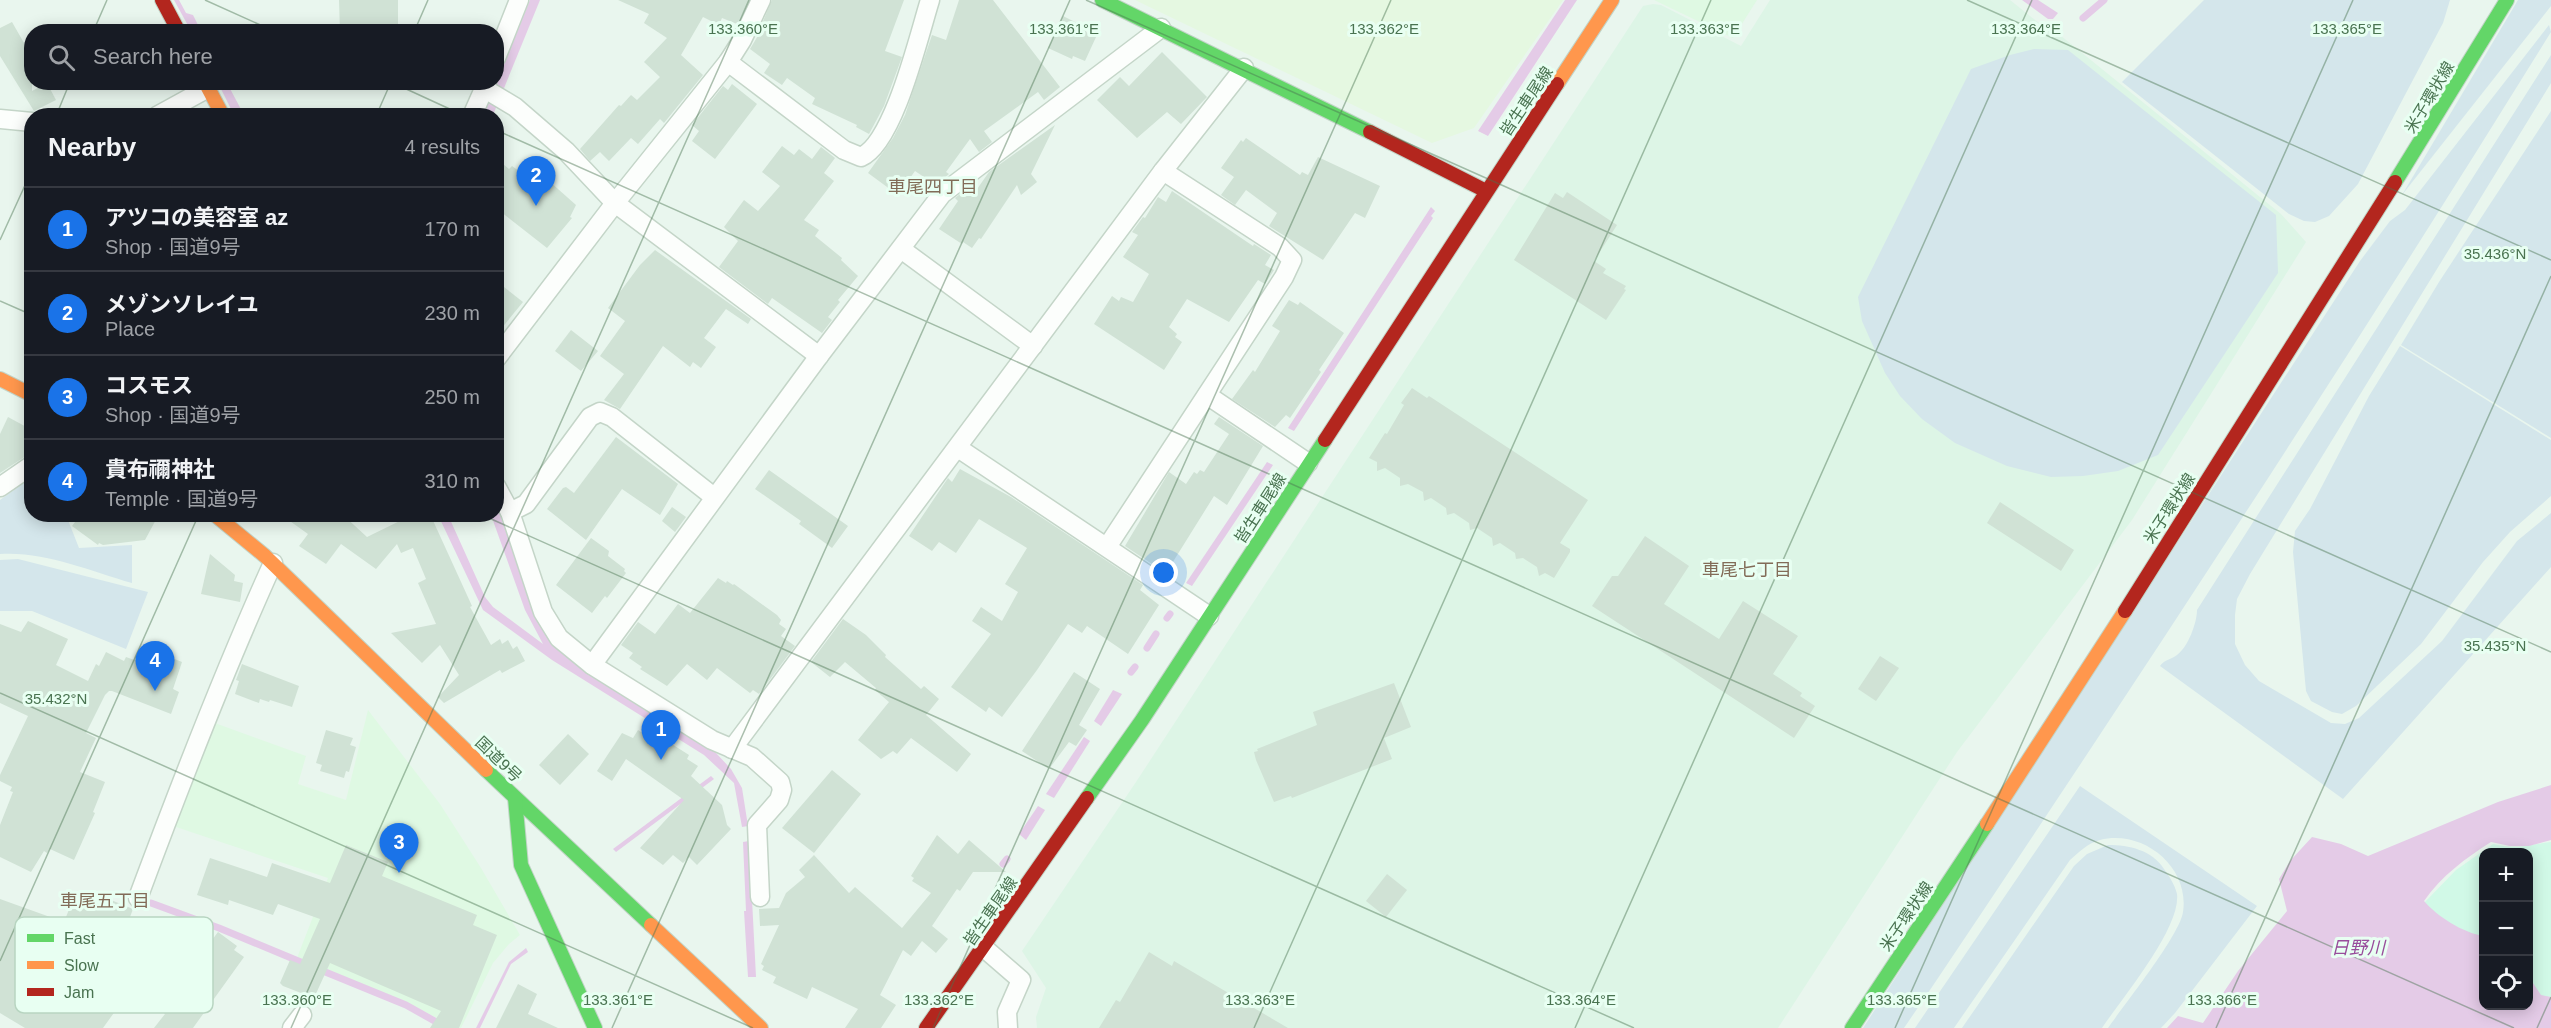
<!DOCTYPE html>
<meta charset="utf-8">
<style>
:root{--surface:#171b24;--page:#20242c;--text:#f1f3f6;--muted:#9ea1a6;--line:#363941;--accent:#1a73e8}
body{margin:0;font-family:Arial,"Noto Sans JP",sans-serif;background:var(--page);color:var(--text)}
.controls{position:absolute;right:18px;bottom:18px;display:grid;overflow:hidden;border-radius:12px;box-shadow:0 3px 15px #0003}
.controls button{width:54px;height:54px;display:grid;place-items:center;padding:0;border:0;border-bottom:2px solid var(--line);background:var(--surface);color:var(--text);font:30px sans-serif}
.you{position:absolute;left:1164px;top:573px;width:21px;height:21px;margin:-15px;border:4px solid #fff;border-radius:50%;background:#1a73e8;box-shadow:0 0 0 9px #1a73e833}
.badge{display:grid;place-items:center;width:39px;height:39px;border-radius:50%;background:var(--accent);color:#fff;font-size:20px;font-weight:700}
.pin{position:absolute;translate:-50% -50px;filter:drop-shadow(0 2px 3px #0008)}
.pin::after{content:'';position:absolute;top:32px;width:21px;height:18px;background:inherit;clip-path:polygon(0 0,100% 0,50% 100%)}
.list{margin:0;padding:0;list-style:none}
h2{display:flex;justify-content:space-between;align-items:center;height:78px;margin:0;padding:0 24px;font-size:26px}
h2 small{font-size:20px;font-weight:400;color:var(--muted)}
.list li{display:grid;grid-template-columns:39px 1fr auto;gap:18px;align-items:center;box-sizing:border-box;height:84px;padding:0 24px;border-top:2px solid var(--line)}
.list b{display:block;font-size:22px;white-space:nowrap}
.list p{margin:0;font-size:20px;white-space:nowrap;color:var(--muted)}
.list em{font-size:20px;font-style:normal;color:var(--muted)}
.icon{flex:none;width:33px;height:33px;fill:none;stroke:currentColor;stroke-width:2;stroke-linecap:round;stroke-linejoin:round}
.map{position:relative;flex:none;width:2551px;height:1028px;overflow:hidden}
.search{position:absolute;background:var(--surface);box-shadow:0 3px 15px #0003;left:24px;top:24px;width:480px;height:66px;display:flex;align-items:center;gap:15px;box-sizing:border-box;padding:0 21px;border-radius:24px;color:var(--muted);font-size:22px}
.panel{position:absolute;background:var(--surface);box-shadow:0 3px 15px #0003;left:24px;top:108px;width:480px;height:414px;border-radius:24px}
.map>svg:first-child{display:block}
.residential{fill:#ddf5e6}
.commercial{fill:#dff9e3}
.medical{fill:#e5f8e1}
.green{fill:#d4e6eb}
.sand{fill:#d1f9e7}
.water{fill:#e4cbe7}
.lines{fill:none;stroke-linecap:round;stroke-linejoin:round}
.stream{stroke:#e4cbe7;stroke-width:7}
.building{fill:#d0e2d5}
.street-casing{stroke:#c4d5c8;stroke-width:21}
.fast-casing{stroke:#c2d4c7;stroke-width:16}
.slow-casing{stroke:#c2d4c7;stroke-width:16}
.jam-casing{stroke:#c2d4c7;stroke-width:16}
.street{stroke:#fcfefc;stroke-width:18}
.fast{stroke:#63d668;stroke-width:14}
.slow{stroke:#ff974d;stroke-width:14}
.jam{stroke:#b3261e;stroke-width:14}
.ticks{fill:none;stroke:#497350;stroke-width:1.5;stroke-opacity:0.45}
.labels{text-anchor:middle;stroke-width:6;stroke-linejoin:round;paint-order:stroke}
.street-label{font-size:16px;fill:#497350;stroke:#e8fff2}
.neighbourhood-label{font-size:18px;fill:#826c58;stroke:#e8fff2}
.water-label{font-size:18px;font-style:italic;fill:#984d9b;stroke:#e8fff2}
.key{fill:#e8fff2;stroke:#b8d5c1;stroke-width:1.5}
.key-label{font-size:16px;fill:#497350}
.ticks-label{font-size:15px;text-anchor:middle;fill:#497350;stroke:#e8fff2;stroke-width:6;stroke-linejoin:round;paint-order:stroke}
</style>
<div class="map">
<svg width="2551" height="1028" viewBox="0 0 2551 1028">
<rect width="100%" height="100%" fill="#e9f6ee"/>
<path class="residential" d="M1770 0H2010L2045 28 2055 31 2281 214 2306 242 2132 520 1957 752 1778 1028H1037L1036 1017 1046 988 1022 951 1136 782 1643 6 1653 4 1661 5 1741 46Z"/>
<g class="commercial">
<path d="M1654 0H1757L1733 38Z"/>
<path d="M368 710 440 804 481 868 520 935 509 944 493 963 461 1028H456L406 1002 297 958 328 878 173 826 212 722 306 756 298 784 346 800Z"/>
</g>
<path class="medical" d="M1135 0H1563L1474 128 1432 143Z"/>
<g class="green">
<path d="M2204 0H2450L2443 23 2358 184 2329 216 2315 222 2304 221 2289 214 2122 82Z"/>
<path d="M2518 0H2551V6L2402 195Z"/>
<path d="M2549 25 2551 32C2351 355 2143 672 1932 987L1904 1028H1863L2360 261 2390 221 2405 210Z"/>
<path d="M2034 49 2068 50 2276 215 2278 273 2158 455 2118 471 2083 476 2051 477 2007 466 1955 443 1922 419 1900 396 1885 373 1862 321 1858 297 1971 69 2010 55Z"/>
<path d="M2551 55V83L2250 574 2237 599 2235 615V644L2245 665 2259 681 2331 723 2345 724 2359 718 2442 641 2517 541 2551 513V567L2343 799 2160 666C2165 659 2171 660 2177 655 2188 647 2197 623 2197 610Z"/>
<path d="M2551 111V438L2401 345 2439 282Z"/>
<path d="M2400 346 2551 440V496L2510 532 2483 562 2421 644 2356 706 2342 714 2332 712 2311 701 2306 691 2293 552 2295 531 2310 509 2369 396Z"/>
<path d="M31 478 32 514 66 515 79 548 132 545V583C90 571 44 551 0 554V500Z"/>
<path d="M18 559 148 592 126 649 32 611H0V560Z"/>
<path d="M2080 786 2257 906 2175 1013 2161 1028H2108C2124 1005 2180 935 2183 912 2190 867 2143 829 2100 840 2088 843 2079 852 2070 860L1954 1028H1915Z"/>
<path d="M2108 845C2129 845 2152 850 2164 869 2169 876 2175 885 2177 894 2181 928 2122 998 2102 1028H1962L2074 866 2087 854Z"/>
</g>
<path class="sand" d="M2551 842V999L2541 997C2529 978 2527 978 2533 956L2528 947V852H2484L2483 938C2463 934 2438 919 2424 903L2456 870 2493 844C2519 850 2526 845 2551 842Z"/>
<g class="water">
<path d="M174 0H179L186 13 193 15 201 31H191Z"/>
<path d="M530 0H540L493 115 483 116Z"/>
<path d="M1565 0H1577L1488 136 1478 131Z"/>
<path d="M2022 0H2038L2058 13 2053 19H2048Z"/>
<path d="M218 83H227L244 115H234Z"/>
<path d="M1431 207 1435 211 1431 216 1433 218 1294 431 1288 428Z"/>
<path d="M1267 462 1273 465 1192 586 1186 583Z"/>
<path d="M497 506 534 612 668 723 716 753 731 769 742 788 748 826 742 827 734 783 704 755 552 660 483 610 438 515H448L485 597 493 607 543 644 525 610 491 515 496 514Z"/>
<path d="M1113 690 1122 694 1101 726 1094 721Z"/>
<path d="M1084 737 1090 741 1054 798 1046 794Z"/>
<path d="M711 776 714 779 616 852 613 849Z"/>
<path d="M2551 785V840L2529 846H2510L2491 842C2466 858 2441 876 2424 901 2438 917 2462 932 2483 936L2484 1006H2528L2529 977 2541 995 2551 997V1028H2167L2178 1016 2203 1023 2238 971 2287 911 2279 879 2290 861 2312 837 2341 844 2368 856 2498 802Z"/>
<path d="M1038 806 1045 810 1026 840 1019 834Z"/>
<path d="M749 841 756 977H748L744 911H746L743 842Z"/>
<path d="M526 948 528 952 511 964 480 1028H476L509 962Z"/>
</g>
<g class="lines">
<g class="stream">
<path d="M2083 18 2104 0"/>
<path d="M1167 618 1170 614"/>
<path d="M1147 648 1156 634"/>
<path d="M1131 672 1135 667"/>
<path d="M1003 864 1007 859"/>
<path d="M151 903 219 928 308 965"/>
<path d="M318 969 406 1005 447 1028"/>
</g>
</g>
<g class="building">
<path d="M339 0H398V32H340Z"/>
<path d="M618 0H749L737 24 722 18 719 25 703 17 681 55 703 75 664 123 660 119 638 144 631 138 609 161 600 152 590 161 580 149 619 105 621 106 631 95 637 100 660 77 644 62 667 38 644 23 649 14Z"/>
<path d="M772 0H904L885 51 902 57 884 106 869 134 856 127 857 125 812 104 815 98 787 78 782 85 764 73 770 64 750 49 759 34 758 33Z"/>
<path d="M959 0H993L1060 87 1044 100 1038 92 984 131 992 142 979 152 970 139 946 172 949 174 936 185 915 171 898 195 868 173 893 138 905 115 932 35 946 40Z"/>
<path d="M1063 16 1087 28 1086 32 1096 37 1085 61 1073 56 1072 59 1048 48Z"/>
<path d="M12 22 32 57V91L47 83 56 100 34 111 0 56V28Z"/>
<path d="M1162 52 1207 97 1181 124 1167 112 1137 138 1097 100 1120 77 1129 86Z"/>
<path d="M732 84 757 104 715 159 692 141 699 131 692 125 723 86 728 90Z"/>
<path d="M1055 125 1031 174 1037 182 1021 195 1017 185 981 239 979 238 972 248 963 242 962 244 939 229 958 201 955 198 969 187 975 192 989 172Z"/>
<path d="M1246 138 1300 175 1302 172 1308 175 1318 157 1380 186 1365 218 1355 213 1323 260 1269 226 1277 213 1246 190 1235 205 1221 195 1234 177 1221 168 1241 140 1243 142Z"/>
<path d="M782 146 794 155 799 149 812 159 821 147 835 158 824 173 834 181 804 220 819 230 815 236 842 258 841 260 858 276 838 300 840 302 828 317 832 320 822 333 772 298 768 304 719 267 738 241 724 227 744 200 758 211 780 186 762 172Z"/>
<path d="M503 164 509 169 512 166 523 174 531 165 576 205 570 217 572 218 547 248 496 208V174Z"/>
<path d="M1172 191 1253 246 1254 244 1271 255 1265 265 1274 270 1265 284 1258 280 1229 322 1187 299 1169 327 1177 334 1175 337 1182 342 1164 370 1094 324 1112 296 1119 301 1121 297 1133 302 1149 274 1123 257 1138 235 1132 232 1143 217 1145 218 1158 197 1166 202Z"/>
<path d="M1567 192 1617 225 1594 261 1606 269 1603 273 1626 286 1624 289 1626 290 1606 320 1514 260 1555 193 1563 198Z"/>
<path d="M655 250 751 319 748 324 726 309 704 338 716 347 701 368 693 362 690 367 663 346 620 409 604 400 624 374 600 356 625 321 608 308 640 265Z"/>
<path d="M504 287 523 302 496 335V295Z"/>
<path d="M1289 300 1298 305 1300 302 1344 333 1319 370 1321 372 1290 418 1286 415 1275 427 1232 399 1253 370 1255 372 1280 331 1272 326Z"/>
<path d="M571 330 598 351 581 371 555 351Z"/>
<path d="M1412 388 1427 398 1429 396 1588 500 1560 543 1570 549V552L1554 578 1545 573 1539 576 1537 567 1523 558 1516 559 1515 553 1500 543 1493 546 1492 538 1477 528 1470 530 1469 523 1454 513 1447 515 1446 508 1431 498 1424 501 1423 492 1408 484 1400 486V478L1385 468 1377 471V462L1369 458 1385 433 1387 434 1404 405 1401 403Z"/>
<path d="M8 417 32 430V452L0 473V434Z"/>
<path d="M1219 417 1263 446 1227 505 1214 496 1171 565 1163 560 1162 563 1158 561 1155 566 1125 546 1169 472 1186 484 1194 472 1197 474 1200 470 1204 472 1229 434 1214 424Z"/>
<path d="M616 437 678 484 660 515 622 489 586 540 547 509 563 488 566 487 574 493Z"/>
<path d="M960 469 1011 497 1143 585 1140 590 1159 605 1128 654 1087 626 1082 633 1068 624 1037 670 1002 717 989 707 986 712 951 687 991 634 972 621 981 607 1002 621 1018 592 1005 584 1027 548 979 519 956 553 939 542 932 551 909 536 948 478 952 482Z"/>
<path d="M769 470 848 526 832 548 799 524 801 521 755 489Z"/>
<path d="M2000 502 2074 550 2061 571 1987 523Z"/>
<path d="M672 507 686 517 675 532 662 521Z"/>
<path d="M81 514H159L145 540 103 545 99 543 98 545 72 526Z"/>
<path d="M280 514H342L367 537 414 514H430L472 606 470 607 491 645 500 639 502 644 508 640 513 649 517 646 525 661 502 673 500 670 444 703 438 697 459 675 440 645 422 663 391 633 436 624 418 583 426 579 413 548 401 553 397 544 376 569 341 544 326 564 299 546 308 534Z"/>
<path d="M1645 536 1689 566 1664 604 1719 639 1743 601 1798 636 1773 674 1802 693 1800 696 1815 706 1794 738 1592 606 1612 576H1618Z"/>
<path d="M591 538 609 551 608 556 625 569 624 571 626 573 607 598 605 596 592 613 556 585Z"/>
<path d="M210 554 235 575 234 581 243 583 240 602 201 594Z"/>
<path d="M718 578 726 583 727 581 733 585 734 584 777 615 781 620 779 624 786 629 781 636 795 646 759 694 753 690 750 693 717 668 707 680 687 664 667 686 640 669 642 667 629 658 633 653 621 645 638 622 655 634 678 604 690 613Z"/>
<path d="M843 619 866 635 886 655 885 657 921 689 924 686 939 699 926 715 971 754 957 772 911 738 897 754 893 751 881 759 858 740 889 702 875 690 876 688 845 662 830 677 811 662Z"/>
<path d="M28 621 68 639 56 665 88 681 96 664 99 666 106 652 124 661 126 657 157 668 162 654 182 662 173 689 179 692 171 714 112 691H109L105 695 86 733 96 738 80 772 105 782 93 812 95 813 74 860 50 849 47 853 44 851 31 872 0 857V825L13 792 10 791 12 787 0 781V775L28 716 0 703V624L21 632Z"/>
<path d="M1880 656 1899 668 1876 701 1858 689Z"/>
<path d="M242 664 299 686 292 707 270 700 269 702 260 699 259 703 235 694 239 681 236 680Z"/>
<path d="M1074 672 1100 689 1079 725 1087 730 1076 746 1069 742 1049 769 1022 751Z"/>
<path d="M1394 683 1411 727 1384 738 1392 759 1292 798 1291 796 1274 802 1256 760 1254 752 1258 751 1257 749 1317 725 1313 712Z"/>
<path d="M326 730 353 738 350 745 356 747 349 772 346 771 344 778 320 771 322 765 316 763Z"/>
<path d="M638 730 650 738 652 736 660 741 662 739 667 741 689 755 687 759 698 766 691 776 722 805 727 825 731 829 697 865 689 857 683 863 673 855 663 865 640 848 684 800 626 759 612 781 597 771 622 733 633 738Z"/>
<path d="M568 734 589 754 560 785 539 765Z"/>
<path d="M832 770 861 794 814 853 782 828Z"/>
<path d="M937 835 958 854 969 840 1006 872H973L960 891 957 889 932 926 948 939 936 953 922 941 911 956 903 950 880 995 896 1005 881 1028H845L858 1009 812 987 807 999 773 983 776 977 762 970 764 966 761 964 779 925 760 926 759 909 779 908 786 893 805 877 799 870 814 855 849 893 855 887 902 928 931 893 912 881 914 878 911 876Z"/>
<path d="M346 845 388 862 382 876 477 915 473 925 497 935 459 1028H430L441 1011 330 963 314 998 283 986 280 983 290 960 300 964 320 919 278 904 273 915 229 900 228 905 197 895 210 858 267 877 272 863 330 883Z"/>
<path d="M1387 874 1407 890 1386 917 1366 901Z"/>
<path d="M89 891 133 909 121 941 168 975 157 1008 131 989 103 1028H25L0 1013V899L64 922 74 897 88 903Z"/>
<path d="M218 932 237 946 234 950 244 957 193 1028H154L165 1014 160 1010Z"/>
<path d="M1149 952 1172 966 1174 961 1288 1028H1099L1116 1000 1120 1002Z"/>
<path d="M518 984 537 994 528 1014 558 1028H496Z"/>
</g>
<g class="lines">
<g class="street-casing">
<g id="street">
<path d="M496 58 519 0"/>
<path d="M728 62 844 150 861 157C894 143 919 35 930 0"/>
<path d="M485 89 515 107 566 151 615 203 819 356"/>
<path d="M157 116 208 88"/>
<path d="M472 116 487 82"/>
<path d="M0 119 32 122"/>
<path d="M901 249 1033 346"/>
<path d="M496 359 615 203 728 62 742 40 761 0"/>
<path d="M1207 395 1308 463"/>
<path d="M958 448 1209 616"/>
<path d="M496 486 510 512 543 612 559 638 592 665 712 740 752 757 780 782 782 790 779 800 757 825 760 897"/>
<path d="M0 487 32 465"/>
<path d="M510 512 526 504 590 417 600 412 612 417 714 497"/>
<path d="M1107 547 1284 277 1292 260 1280 247 1163 171"/>
<path d="M592 665 819 356 942 194 1161 28"/>
<path d="M732 749 1163 171 1244 68"/>
<path d="M138 898C180 785 223 673 273 563"/>
<path d="M984 948 1021 980 1007 1012 1008 1028"/>
<path d="M292 1028 302 1015"/>
</g>
</g>
<g class="fast-casing">
<g id="fast">
<path d="M1102 0 1370 132"/>
<path d="M2395 182 2507 0"/>
<path d="M486 770 651 925"/>
<path d="M515 798 521 865 595 1028"/>
<path d="M1087 798 1142 720 1325 440"/>
<path d="M1852 1028 1987 824"/>
</g>
</g>
<g class="slow-casing">
<g id="slow">
<path d="M205 82 223 116"/>
<path d="M1557 84 1612 0"/>
<path d="M0 379 32 395"/>
<path d="M214 514 265 556 486 770"/>
<path d="M1987 824 2125 611"/>
<path d="M651 925 761 1028"/>
</g>
</g>
<g class="jam-casing">
<g id="jam">
<path d="M162 0 179 32"/>
<path d="M1370 132 1486 191"/>
<path d="M1325 440 1557 84"/>
<path d="M2125 611 2395 182"/>
<path d="M926 1028 1087 798"/>
</g>
</g>
<use href="#street" class="street"/>
<use href="#fast" class="fast"/>
<use href="#slow" class="slow"/>
<use href="#jam" class="jam"/>
</g>
<path class="ticks" d="M205 0 276 32M1086 0 2551 652M1967 0 2551 260M93 32 107 0M414 32 428 0M391 82 465 116M56 116 70 82M376 116 391 82M496 130 2514 1028M0 240 32 170M0 301 32 315M480 514 1634 1028M0 693 753 1028M0 961 199 514M291 1028 749 0M612 1028 1070 0M933 1028 1391 0M1254 1028 1711 0M1575 1028 2032 0M1895 1028 2353 0M2216 1028 2551 276M2537 1028 2551 997"/>
<g class="labels">
<g class="street-label">
<text transform="translate(2429 97) rotate(-59)" y="6">米子環状線</text>
<text transform="translate(1526 101) rotate(-56)" y="6">皆生車尾線</text>
<text transform="translate(1260 508) rotate(-57)" y="6">皆生車尾線</text>
<text transform="translate(2169 508) rotate(-57)" y="6">米子環状線</text>
<text transform="translate(499 759) rotate(44)" y="6">国道9号</text>
<text transform="translate(990 911) rotate(-55)" y="6">皆生車尾線</text>
<text transform="translate(1906 916) rotate(-56)" y="6">米子環状線</text>
</g>
<g class="neighbourhood-label">
<text x="933" y="193">車尾四丁目</text>
<text x="1747" y="576">車尾七丁目</text>
<text x="105" y="907">車尾五丁目</text>
</g>
<g class="water-label">
<text x="2358" y="954">日野川</text>
</g>
</g>
<rect x="15" y="917" width="198" height="96" rx="9" class="key"/>
<rect x="27" y="934" width="27" height="8" fill="#63d668"/>
<rect x="27" y="961" width="27" height="8" fill="#ff974d"/>
<rect x="27" y="988" width="27" height="8" fill="#b3261e"/>
<g class="key-label">
<text x="64" y="944">Fast</text>
<text x="64" y="971">Slow</text>
<text x="64" y="998">Jam</text>
</g>
<g class="ticks-label">
<text x="743" y="34">133.360°E</text>
<text x="1064" y="34">133.361°E</text>
<text x="1384" y="34">133.362°E</text>
<text x="2026" y="34">133.364°E</text>
<text x="2347" y="34">133.365°E</text>
<text x="1705" y="34">133.363°E</text>
<text x="2495" y="259">35.436°N</text>
<text x="2495" y="651">35.435°N</text>
<text x="56" y="704">35.432°N</text>
<text x="297" y="1005">133.360°E</text>
<text x="618" y="1005">133.361°E</text>
<text x="939" y="1005">133.362°E</text>
<text x="1260" y="1005">133.363°E</text>
<text x="1581" y="1005">133.364°E</text>
<text x="1902" y="1005">133.365°E</text>
<text x="2222" y="1005">133.366°E</text>
</g>
</svg>
<div class="controls">
<button>+</button>
<button>−</button>
<button><svg class="icon" aria-label="locate" viewBox="0 0 24 24"><circle cx="12" cy="12" r="6"/><path d="M12 2v4M12 18v4M2 12h4M18 12h4"/></svg></button>
</div>
<div class="you"></div>
<div class="pin badge" style="left:661px;top:760px">1</div>
<div class="pin badge" style="left:536px;top:206px">2</div>
<div class="pin badge" style="left:399px;top:873px">3</div>
<div class="pin badge" style="left:155px;top:691px">4</div>
<div class="search"><svg class="icon" aria-label="search" viewBox="0 0 24 24"><circle cx="10" cy="10" r="6"/><path d="M15 15l6 6"/></svg>Search here</div>
<section class="panel">
<h2>Nearby<small>4 results</small></h2>
<ul class="list">
<li><span class="badge">1</span><div><b>アツコの美容室 az</b><p>Shop · 国道9号</p></div><em>170 m</em></li>
<li><span class="badge">2</span><div><b>メゾンソレイユ</b><p>Place</p></div><em>230 m</em></li>
<li><span class="badge">3</span><div><b>コスモス</b><p>Shop · 国道9号</p></div><em>250 m</em></li>
<li><span class="badge">4</span><div><b>貴布禰神社</b><p>Temple · 国道9号</p></div><em>310 m</em></li>
</ul>
</section>
</div>
